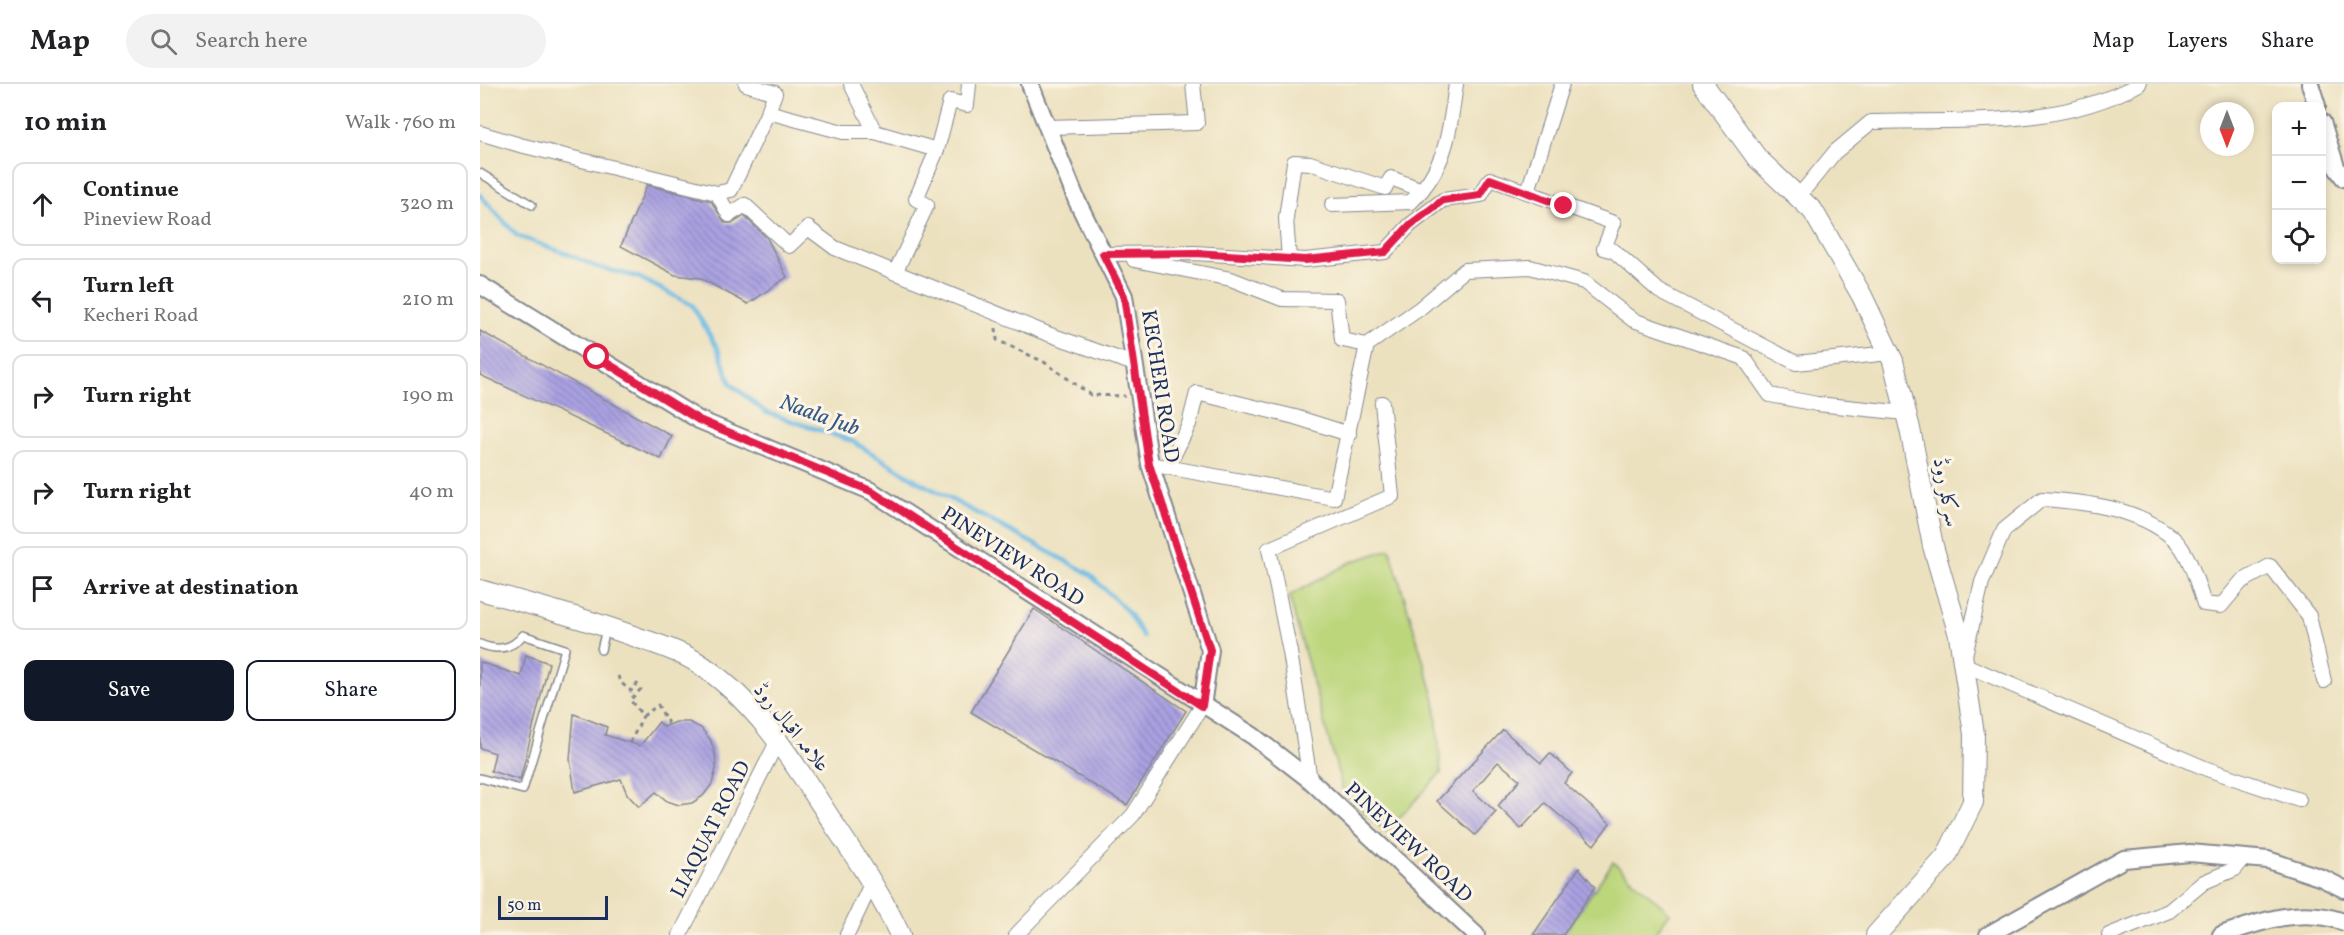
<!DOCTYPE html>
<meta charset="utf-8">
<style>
:root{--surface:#fff;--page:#f2f2f2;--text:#202124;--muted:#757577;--line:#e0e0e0;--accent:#111827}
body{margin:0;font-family:Vollkorn,Amiri,serif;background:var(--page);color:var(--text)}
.controls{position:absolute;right:18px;top:18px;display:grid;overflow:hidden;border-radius:12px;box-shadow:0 3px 9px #0003}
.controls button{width:54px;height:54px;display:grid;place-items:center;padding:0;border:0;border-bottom:2px solid var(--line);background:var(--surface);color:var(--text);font:30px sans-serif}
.compass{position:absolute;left:1720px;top:18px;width:54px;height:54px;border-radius:50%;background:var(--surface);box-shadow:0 3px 9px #0003;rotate:180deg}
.scale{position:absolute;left:18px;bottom:15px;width:110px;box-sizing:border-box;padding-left:6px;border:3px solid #1b2f5e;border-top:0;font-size:16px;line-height:21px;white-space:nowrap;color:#1b2f5e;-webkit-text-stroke:4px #fcf5e5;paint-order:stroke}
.stop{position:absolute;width:18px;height:18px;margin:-14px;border:4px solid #e11d48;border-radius:50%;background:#fff}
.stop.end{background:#e11d48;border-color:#fff;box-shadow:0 2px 6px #0008}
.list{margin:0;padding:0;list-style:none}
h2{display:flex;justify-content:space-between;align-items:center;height:78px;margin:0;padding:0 24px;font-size:26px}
h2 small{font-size:20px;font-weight:400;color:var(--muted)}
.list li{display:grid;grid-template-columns:39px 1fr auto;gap:18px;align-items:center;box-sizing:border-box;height:84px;margin:0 12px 12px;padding:0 12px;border:2px solid var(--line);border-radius:12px}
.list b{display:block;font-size:22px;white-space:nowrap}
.list p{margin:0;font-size:20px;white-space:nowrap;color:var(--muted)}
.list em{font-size:20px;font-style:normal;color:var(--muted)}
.actions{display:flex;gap:12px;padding:18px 24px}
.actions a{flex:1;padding:14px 0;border:2px solid var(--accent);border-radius:12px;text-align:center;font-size:21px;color:var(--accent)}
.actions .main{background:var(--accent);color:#fff}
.icon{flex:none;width:33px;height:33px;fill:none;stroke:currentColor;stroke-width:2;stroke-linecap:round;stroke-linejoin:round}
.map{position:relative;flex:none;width:1864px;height:851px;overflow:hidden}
header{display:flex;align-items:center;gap:36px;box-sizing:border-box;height:84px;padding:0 30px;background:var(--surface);border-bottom:2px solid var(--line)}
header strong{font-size:28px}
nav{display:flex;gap:33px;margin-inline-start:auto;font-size:21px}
.search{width:420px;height:54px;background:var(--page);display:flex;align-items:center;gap:15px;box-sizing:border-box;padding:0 21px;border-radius:33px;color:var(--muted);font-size:22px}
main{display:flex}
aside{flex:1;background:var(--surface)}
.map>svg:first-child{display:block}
.pitch{fill:#bcd67c;stroke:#6c826d;stroke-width:1.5}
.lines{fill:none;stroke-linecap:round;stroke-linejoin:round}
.stream{stroke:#69b9e4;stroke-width:4.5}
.building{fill:url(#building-back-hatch)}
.service-casing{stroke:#84888e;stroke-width:10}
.minor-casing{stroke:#84888e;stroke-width:16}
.tertiary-casing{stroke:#84888e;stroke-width:20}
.secondary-casing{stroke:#84888e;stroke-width:22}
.path{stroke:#84888e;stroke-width:3;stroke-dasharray:4.5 4.5;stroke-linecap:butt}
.service{stroke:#fff;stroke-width:7}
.minor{stroke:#fff;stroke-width:14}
.tertiary{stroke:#fff;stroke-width:16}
.secondary{stroke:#fff;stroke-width:20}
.route{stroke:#e11d48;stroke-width:8}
.labels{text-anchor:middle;stroke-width:6;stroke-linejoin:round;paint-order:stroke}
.street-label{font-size:21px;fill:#1b2f5e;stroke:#fcf5e5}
.water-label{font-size:22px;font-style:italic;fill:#325886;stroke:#fcf5e5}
</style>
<header>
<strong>Map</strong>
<div class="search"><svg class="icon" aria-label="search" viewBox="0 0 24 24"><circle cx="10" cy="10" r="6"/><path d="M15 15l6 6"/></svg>Search here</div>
<nav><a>Map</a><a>Layers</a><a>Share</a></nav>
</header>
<main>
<aside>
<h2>10 min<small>Walk · 760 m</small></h2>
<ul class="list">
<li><svg class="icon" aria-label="ahead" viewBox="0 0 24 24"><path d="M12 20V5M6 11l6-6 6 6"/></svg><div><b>Continue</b><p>Pineview Road</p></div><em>320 m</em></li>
<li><svg class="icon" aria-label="left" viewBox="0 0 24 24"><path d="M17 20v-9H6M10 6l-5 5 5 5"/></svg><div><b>Turn left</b><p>Kecheri Road</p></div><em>210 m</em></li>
<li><svg class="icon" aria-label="right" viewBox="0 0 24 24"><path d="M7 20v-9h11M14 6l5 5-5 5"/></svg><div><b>Turn right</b></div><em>190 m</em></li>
<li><svg class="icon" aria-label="right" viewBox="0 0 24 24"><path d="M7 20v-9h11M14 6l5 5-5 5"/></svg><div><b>Turn right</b></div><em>40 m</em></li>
<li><svg class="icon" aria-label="arrive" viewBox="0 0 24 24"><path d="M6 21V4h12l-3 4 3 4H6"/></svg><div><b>Arrive at destination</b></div></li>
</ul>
<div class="actions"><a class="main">Save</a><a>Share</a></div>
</aside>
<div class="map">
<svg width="1864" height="851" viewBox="0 0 1864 851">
<defs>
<pattern id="building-back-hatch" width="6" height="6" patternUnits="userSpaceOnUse" patternTransform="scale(1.5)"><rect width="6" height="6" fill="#aaa1e2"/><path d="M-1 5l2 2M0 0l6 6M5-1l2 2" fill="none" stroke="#8a84ba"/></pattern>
</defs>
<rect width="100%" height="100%" fill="#fcf5e5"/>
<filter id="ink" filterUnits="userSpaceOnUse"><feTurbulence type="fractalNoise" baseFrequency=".0167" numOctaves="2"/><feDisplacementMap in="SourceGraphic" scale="12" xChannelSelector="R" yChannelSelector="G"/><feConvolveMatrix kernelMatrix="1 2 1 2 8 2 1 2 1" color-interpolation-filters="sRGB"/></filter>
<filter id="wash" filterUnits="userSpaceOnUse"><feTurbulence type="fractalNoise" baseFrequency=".008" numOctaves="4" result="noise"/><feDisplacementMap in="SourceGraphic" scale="24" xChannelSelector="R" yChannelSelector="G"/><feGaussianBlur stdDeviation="1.35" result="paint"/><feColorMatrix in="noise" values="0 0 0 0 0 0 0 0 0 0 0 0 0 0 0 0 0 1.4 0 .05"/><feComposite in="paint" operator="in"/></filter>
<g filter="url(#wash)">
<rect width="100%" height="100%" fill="#ece1bf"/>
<g class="pitch">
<path d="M910 465 955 616 961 689 906 748 864 710 809 512 871 478Z"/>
<path d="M1133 778 1190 829 1174 851H1083Z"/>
</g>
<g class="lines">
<path class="stream" d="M0 111 37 152 88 170 117 183 158 193 212 221 238 265 251 300 285 328 372 357 439 398 608 489 648 528 663 553"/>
</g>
<g id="blocks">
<g class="building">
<path d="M167 101 231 117 245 139H253L264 132 287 154 307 193 268 220 220 194 195 191 141 162Z"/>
<path d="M0 247 192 352 181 375 0 291Z"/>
<path d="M554 525 706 627 647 721 491 628Z"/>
<path d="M46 571 69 579 40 696 11 687 15 669 0 664V578L41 592Z"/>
<path d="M94 630 127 643 125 651 160 662 179 638 184 643 196 638H209L221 644 230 655 235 669 236 685 232 700 223 712 212 719 199 721 187 717 176 708 159 723 147 710 141 695 95 708 90 675Z"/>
<path d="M1023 646 1061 679 1070 669 1092 689 1084 699 1130 739 1114 761 1065 719 1041 745 1018 722 1040 696 1018 678 993 707 1016 728 995 751 957 717Z"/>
<path d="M1099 784 1115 803 1083 851H1053Z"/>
</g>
</g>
</g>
<g filter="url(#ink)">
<use href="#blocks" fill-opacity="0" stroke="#84888e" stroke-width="1.5"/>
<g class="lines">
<g class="service-casing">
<g id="service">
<path d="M0 89 52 121"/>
<path d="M0 560C17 567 31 566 43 551L85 565 43 706 0 694"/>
<path d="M121 566 126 545"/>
</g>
</g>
<g class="minor-casing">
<g id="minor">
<path d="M266 0 295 9 288 28"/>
<path d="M371 0 395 48 457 66"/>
<path d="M567 43 717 39 713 0"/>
<path d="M0 49 40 61 237 109 249 131 265 121 309 162 328 144 355 164 568 250 654 280"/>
<path d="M1048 107 1082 0"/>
<path d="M237 109 251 106 288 28 363 48H395"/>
<path d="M1318 113 1355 68 1391 38C1481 35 1577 45 1659 0"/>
<path d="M852 121 931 118C968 81 969 48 976 0"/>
<path d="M623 170 715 169 825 176 905 168 930 141 963 116 1001 111 1010 95 1134 139 1124 164 1134 167 1179 207 1316 279 1409 269"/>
<path d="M809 175 806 134 814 78 830 79 905 104 911 94 942 106"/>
<path d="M654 176 751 195 802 215 857 216 862 256 887 261"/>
<path d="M415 189 447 121 436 115 457 66 470 17 487 21 489 0"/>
<path d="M670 380 854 414 887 261 939 225 985 186 1050 183 1104 198 1153 236 1264 274 1290 311 1337 320 1426 329"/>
<path d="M688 383 709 340 717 309 815 333 869 350"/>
<path d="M830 696 810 568 789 465 912 412 902 319"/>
<path d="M1819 716 1727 685 1483 580 1502 498 1524 446 1562 415C1606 418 1658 424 1693 454 1710 469 1717 499 1724 520L1741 522 1761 498 1790 482 1829 532 1844 597"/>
<path d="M200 851 297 658"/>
<path d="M367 851 392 798"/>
<path d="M536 851 653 731 722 622"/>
<path d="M1629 851 1689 827 1724 798 1755 785 1765 773"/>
</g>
</g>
<g class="tertiary-casing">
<g id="tertiary">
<path d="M550 0 597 117 644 212 670 380 730 566 722 622"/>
<path d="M1830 0 1837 22"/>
<path d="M1842 38 1856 83 1864 94"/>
<path d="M0 201 219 336 391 407 773 652 830 696 996 851"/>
<path d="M1508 851 1644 775 1710 769 1788 776 1842 794 1864 805"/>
<path d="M1741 851C1782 837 1822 822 1864 838"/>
</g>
</g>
<g class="secondary-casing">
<g id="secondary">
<path d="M1223 0 1277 74 1333 127 1382 212 1413 277 1430 345 1453 462 1479 551 1494 650 1493 718 1466 773 1396 851"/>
<path d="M0 506C52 521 105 534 156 553 176 560 197 566 215 577 276 615 317 683 355 742 379 778 402 812 420 851"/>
</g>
</g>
<g class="path">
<path d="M516 244 517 256 564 278 611 311 645 312"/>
<path d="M138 592 140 598 151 607 157 600 161 605 150 616 163 632 178 621 189 641"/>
<path d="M150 659 163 632"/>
</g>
<use href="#service" class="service"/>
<use href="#minor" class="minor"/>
<use href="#tertiary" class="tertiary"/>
<use href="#secondary" class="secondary"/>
</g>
</g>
<g class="lines" filter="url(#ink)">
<path class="route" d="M117 273 219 336 391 407 722 622 730 566 669 380 644 212 623 170 715 169 825 176 905 168 930 141 963 116 1000 111 1010 95 1084 122"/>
</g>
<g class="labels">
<g class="street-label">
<text transform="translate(681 302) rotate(81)" y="7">KECHERI ROAD</text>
<text transform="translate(1467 408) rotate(79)" y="7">سرکلر روڈ</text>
<text transform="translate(533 472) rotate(33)" y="7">PINEVIEW ROAD</text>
<text transform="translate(312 643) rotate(51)" y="7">علامہ اقبال روڈ</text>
<text transform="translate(230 745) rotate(-63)" y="7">LIAQUAT ROAD</text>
<text transform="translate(929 758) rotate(43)" y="7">PINEVIEW ROAD</text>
</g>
<g class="water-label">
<text transform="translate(340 330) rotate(20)" y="8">Naala Jub</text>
</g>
</g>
</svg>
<div class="controls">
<button>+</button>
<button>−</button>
<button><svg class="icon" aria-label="locate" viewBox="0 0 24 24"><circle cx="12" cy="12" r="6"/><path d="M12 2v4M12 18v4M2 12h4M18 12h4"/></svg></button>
</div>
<svg class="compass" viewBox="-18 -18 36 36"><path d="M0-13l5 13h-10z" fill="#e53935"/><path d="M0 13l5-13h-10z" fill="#757577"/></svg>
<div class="scale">50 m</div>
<div class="stop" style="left:117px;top:273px"></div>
<div class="stop end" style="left:1084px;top:122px"></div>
</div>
</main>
